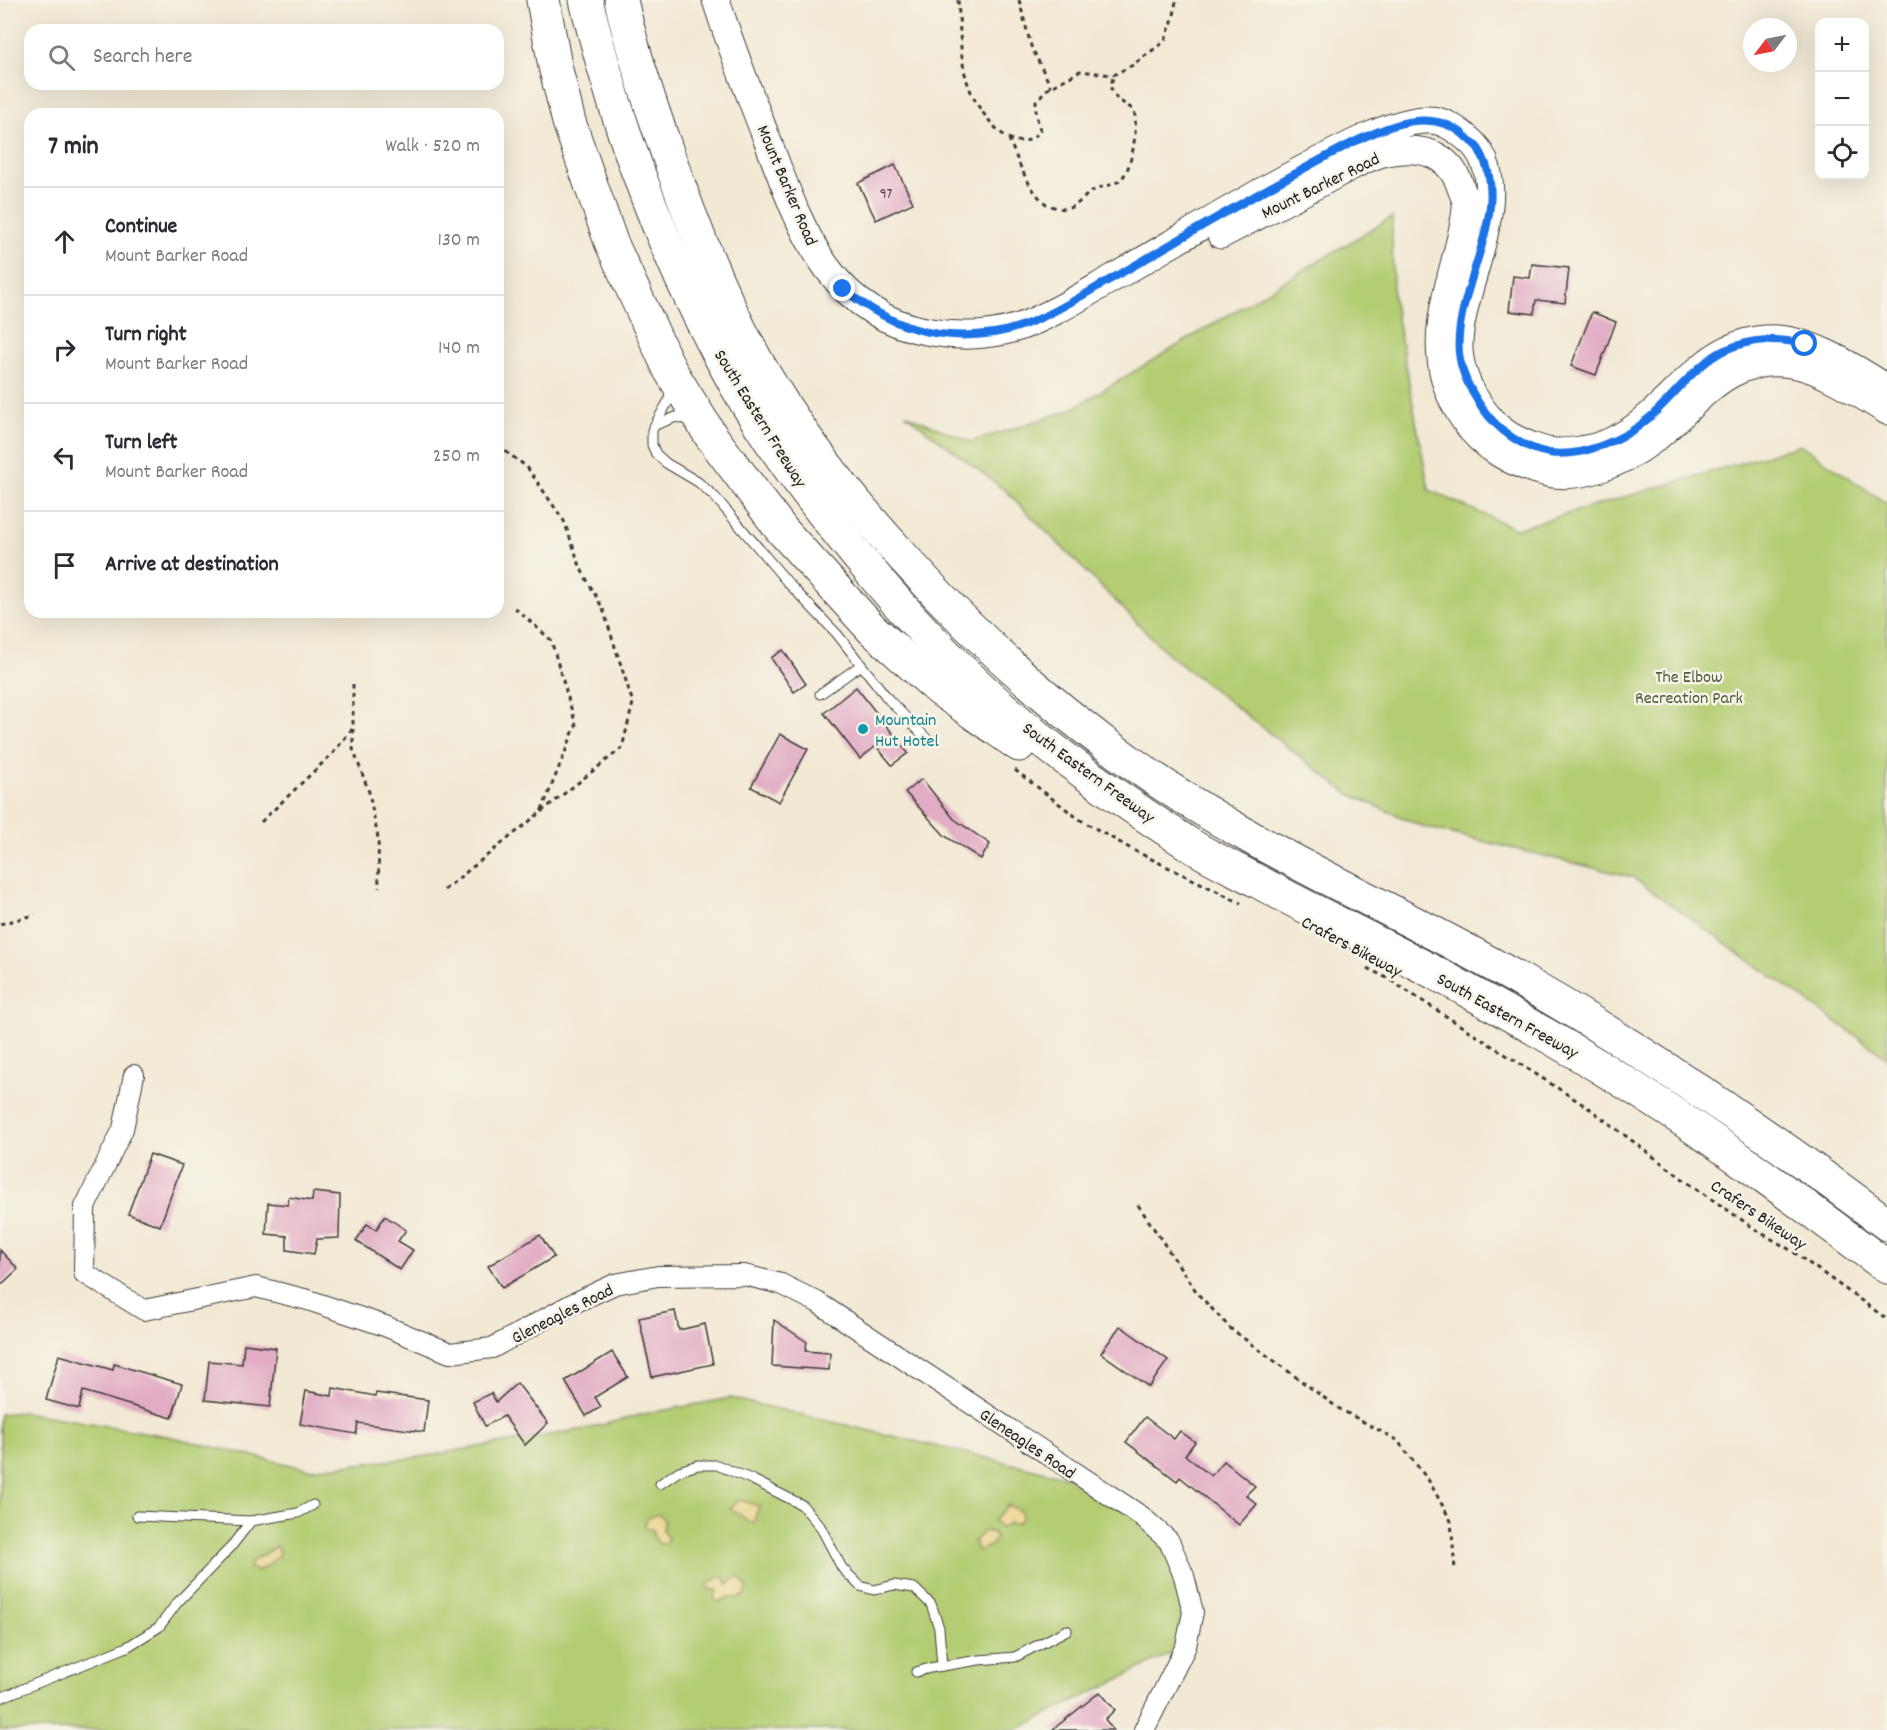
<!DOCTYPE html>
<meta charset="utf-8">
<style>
:root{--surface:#fff;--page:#f2f2f3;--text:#2b2b33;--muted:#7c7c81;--line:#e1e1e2}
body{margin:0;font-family:Dekko,sans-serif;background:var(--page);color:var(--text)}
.controls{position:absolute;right:18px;top:18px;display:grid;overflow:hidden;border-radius:12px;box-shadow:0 6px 24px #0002}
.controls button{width:54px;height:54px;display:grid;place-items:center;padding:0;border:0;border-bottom:2px solid var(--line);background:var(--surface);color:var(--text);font:30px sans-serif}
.compass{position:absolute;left:1743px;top:18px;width:54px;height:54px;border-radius:50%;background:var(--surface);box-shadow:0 6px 24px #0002;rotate:238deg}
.stop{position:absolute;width:18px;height:18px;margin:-14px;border:4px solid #1a73e8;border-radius:50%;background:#fff}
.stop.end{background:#1a73e8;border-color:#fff;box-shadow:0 2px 6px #0008}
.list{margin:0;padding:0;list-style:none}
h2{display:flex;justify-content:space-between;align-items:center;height:78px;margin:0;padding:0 24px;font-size:26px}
h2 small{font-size:20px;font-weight:400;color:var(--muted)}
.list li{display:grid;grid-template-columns:39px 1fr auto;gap:18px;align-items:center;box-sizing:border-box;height:108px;padding:0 24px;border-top:2px solid var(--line)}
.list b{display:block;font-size:22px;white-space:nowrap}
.list p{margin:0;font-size:20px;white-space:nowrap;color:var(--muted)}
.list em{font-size:20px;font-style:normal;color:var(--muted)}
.icon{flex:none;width:33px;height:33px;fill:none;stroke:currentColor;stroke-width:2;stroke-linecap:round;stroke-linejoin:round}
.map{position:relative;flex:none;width:1887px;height:1730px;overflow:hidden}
.search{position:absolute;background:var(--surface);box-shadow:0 6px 24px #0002;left:24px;top:24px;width:480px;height:66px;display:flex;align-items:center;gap:15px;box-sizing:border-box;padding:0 21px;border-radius:18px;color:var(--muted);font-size:22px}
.panel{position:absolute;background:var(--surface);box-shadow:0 6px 24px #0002;left:24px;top:108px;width:480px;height:510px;border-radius:18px}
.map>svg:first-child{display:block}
.green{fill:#b4cd73;stroke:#687448;stroke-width:1.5}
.sand{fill:#eeda9e;stroke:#857b5d;stroke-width:1.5}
.building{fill:#e2acc5}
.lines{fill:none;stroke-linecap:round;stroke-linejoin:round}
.service-casing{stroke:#3c3b38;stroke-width:11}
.minor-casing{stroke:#3c3b38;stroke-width:22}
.secondary-casing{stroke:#3c3b38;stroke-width:29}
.motorway-casing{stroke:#3c3b38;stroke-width:35}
.path{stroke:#3c3b38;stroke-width:3;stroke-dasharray:4.5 4.5;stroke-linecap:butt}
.service{stroke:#fff;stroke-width:9}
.minor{stroke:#fff;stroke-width:20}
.secondary{stroke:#fff;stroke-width:27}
.motorway{stroke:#fff;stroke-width:33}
.route{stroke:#1a73e8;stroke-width:8}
.culture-dot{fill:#0f9aa8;stroke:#f7f3e8;stroke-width:2}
.labels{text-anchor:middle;stroke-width:5;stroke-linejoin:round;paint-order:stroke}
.number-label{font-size:15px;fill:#4e4046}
.street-label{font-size:18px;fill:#1c1c1c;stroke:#f7f3e8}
.park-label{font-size:18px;fill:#515a3a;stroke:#f7f3e8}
.culture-label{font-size:18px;fill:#0d838f;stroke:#f7f3e8;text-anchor:start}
</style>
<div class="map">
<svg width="1887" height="1730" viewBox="0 0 1887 1730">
<rect width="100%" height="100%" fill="#f7f3e8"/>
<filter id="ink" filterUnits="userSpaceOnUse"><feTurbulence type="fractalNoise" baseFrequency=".0167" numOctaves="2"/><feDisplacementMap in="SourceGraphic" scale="12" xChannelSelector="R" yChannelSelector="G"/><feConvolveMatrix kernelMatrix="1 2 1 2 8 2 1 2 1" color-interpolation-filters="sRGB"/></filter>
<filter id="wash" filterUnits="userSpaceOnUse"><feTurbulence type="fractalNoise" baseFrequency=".008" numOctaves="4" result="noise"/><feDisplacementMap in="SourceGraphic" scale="24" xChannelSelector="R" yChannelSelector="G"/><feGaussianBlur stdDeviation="1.35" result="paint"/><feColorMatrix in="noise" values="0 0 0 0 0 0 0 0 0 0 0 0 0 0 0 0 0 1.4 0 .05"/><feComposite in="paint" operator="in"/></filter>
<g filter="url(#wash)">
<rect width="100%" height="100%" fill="#f2e9d4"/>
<g class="green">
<path d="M1392 217 1393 298 1429 490 1516 529 1801 445 1887 504V1058L1632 877 1424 827 1347 793 1169 655 1006 491 905 414 971 442 1070 410Z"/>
<path d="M730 1398 1085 1481 1141 1516 1184 1576 1186 1646 1016 1730H0V1414L24 1412 167 1436 308 1469 414 1458 590 1428 644 1414Z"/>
</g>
<g class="sand">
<path d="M740 1500 759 1506 753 1524 730 1508Z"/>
<path d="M1008 1505 1020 1511 1022 1518 1016 1524 1009 1523 1000 1528 994 1520Z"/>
<path d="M659 1514 664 1519 663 1531 668 1539 665 1543 659 1544 653 1535 654 1530 646 1528 644 1525 648 1518Z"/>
<path d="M984 1531 994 1533 996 1538 992 1545 978 1551 974 1541Z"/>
<path d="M277 1546 279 1554 270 1564 258 1571 249 1568 252 1561Z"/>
<path d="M720 1576 725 1578 728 1585 735 1578H739L747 1587 745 1595 739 1598 728 1597 719 1602 715 1600 714 1597 718 1590 709 1589 707 1585Z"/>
</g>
<g id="blocks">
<g class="building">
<path d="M895 165 913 203 876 220 858 183Z"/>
<path d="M1532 264 1569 268 1565 303 1536 300 1534 314 1509 311 1513 276 1530 278Z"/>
<path d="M1592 312 1616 322 1596 375 1571 366Z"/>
<path d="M783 650 806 684 794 692 771 658Z"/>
<path d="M856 687 908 753 892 765 876 746 860 759 824 713Z"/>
<path d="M780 734 808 749 779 802 751 787Z"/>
<path d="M922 779 954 819 990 844 981 859 945 836 905 792Z"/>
<path d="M150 1154 182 1165 160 1226 128 1214Z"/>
<path d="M313 1192 340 1195 339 1238 317 1239 314 1254 287 1250V1236L266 1234 268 1203 288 1205 289 1197 312 1201Z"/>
<path d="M385 1216 406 1230 398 1241 413 1250 400 1270 356 1241 367 1224 376 1230Z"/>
<path d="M540 1235 554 1257 502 1288 488 1266Z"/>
<path d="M0 1250 18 1269 0 1286Z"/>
<path d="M675 1311 679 1330 705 1324 713 1364 652 1377 639 1318Z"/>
<path d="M774 1320 807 1342 805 1351 830 1353 829 1370 772 1366Z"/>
<path d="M1120 1326 1168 1360 1149 1387 1101 1353Z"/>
<path d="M244 1344 276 1348 270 1407 205 1400 209 1361 242 1364Z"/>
<path d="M612 1352 628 1377 595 1397 601 1407 586 1416 565 1381Z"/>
<path d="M59 1355 113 1370 114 1364 182 1384 172 1418 83 1391 79 1409 46 1400Z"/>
<path d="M517 1383 548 1423 525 1445 504 1416 485 1426 473 1402 491 1393 496 1402Z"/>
<path d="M333 1388 375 1396 376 1393 428 1400 424 1432 358 1423 356 1434 300 1424 306 1391 332 1396Z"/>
<path d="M1145 1417 1174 1439 1180 1431 1195 1442 1185 1455 1211 1476 1224 1461 1255 1486 1246 1495 1257 1504 1239 1525 1180 1477 1177 1481 1126 1442Z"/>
<path d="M1100 1692 1115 1710 1105 1719 1113 1730H1052Z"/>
</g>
</g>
</g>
<g filter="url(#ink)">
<use href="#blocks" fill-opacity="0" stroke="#3c3b38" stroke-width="1.5"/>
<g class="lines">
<g class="service-casing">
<g id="service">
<path d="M670 387 669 400 652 430V445L656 454 666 463 698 482 715 497 789 584 837 634 889 700 928 740"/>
<path d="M655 425 676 417 690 420"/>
<path d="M820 694 861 665"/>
<path d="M660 1484 679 1471 698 1465H717L753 1480 802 1505 820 1526 842 1568 860 1586 874 1590 894 1585 914 1588 931 1604 939 1628 942 1666"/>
<path d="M137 1516 251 1521"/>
<path d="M916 1672 930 1668 979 1660 1015 1657 1067 1630"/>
<path d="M0 1698 127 1647 159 1627 177 1603 230 1548 251 1521 298 1513 313 1505"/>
</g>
</g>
<g class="minor-casing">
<path id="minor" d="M134 1075 123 1129 85 1207 84 1273 144 1310 256 1287 308 1300 385 1326 450 1353 492 1348 572 1304 615 1284 658 1276 744 1275 781 1284 817 1302 1141 1516 1169 1541 1184 1576 1193 1612 1186 1646 1144 1730"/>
</g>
<g class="secondary-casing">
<g id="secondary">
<path d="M716 0C731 48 750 95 768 142 800 226 829 316 931 332 960 337 991 336 1019 327 1049 317 1085 294 1113 278 1172 244 1230 208 1290 176 1323 159 1393 118 1429 120 1444 120 1457 130 1468 139 1523 185 1456 290 1459 350 1461 377 1475 402 1492 421 1504 435 1521 442 1537 448 1552 454 1565 452 1581 450 1662 439 1687 344 1766 339 1807 336 1853 367 1887 388"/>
<path d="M1221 235C1255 217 1289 199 1324 181 1341 172 1364 158 1383 153 1418 145 1449 151 1461 188 1463 194 1467 200 1466 207 1465 225 1459 244 1455 261 1439 320 1428 368 1465 421 1482 447 1514 465 1544 472 1580 482 1624 462 1652 441 1700 404 1726 351 1797 365 1826 371 1862 396 1887 411"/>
</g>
</g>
<g class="motorway-casing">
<g id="motorway">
<path d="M543 0 555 66 569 122 611 242 670 370 711 436 781 529 872 629 939 689 1019 745"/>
<path d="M586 0C619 135 668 266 737 387 776 455 825 518 876 578 927 638 983 694 1045 743 1092 780 1142 814 1192 846 1213 859 1237 870 1259 882 1323 917 1388 947 1452 982 1504 1011 1557 1040 1608 1072 1705 1131 1796 1199 1887 1267"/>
<path d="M621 0C632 51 649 101 666 149 691 221 719 293 756 360 797 432 848 497 904 558 974 636 1050 706 1136 766 1239 839 1354 890 1464 949 1613 1029 1753 1123 1887 1224"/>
</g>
</g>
<g class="path">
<path d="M958 0C962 50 957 87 994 126 999 132 1009 140 1017 141 1028 142 1034 139 1040 130L1036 114V101L1046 90 1080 71 1113 75 1133 65 1165 41 1174 16 1176 0"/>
<path d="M1019 0 1031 46 1051 87"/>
<path d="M1009 139C1017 159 1028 189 1045 203 1049 206 1054 207 1058 208 1076 212 1081 197 1094 190 1103 185 1115 187 1123 177 1133 165 1138 125 1134 110L1117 99 1111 89 1113 75"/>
<path d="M498 446 527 467 564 521 581 569 603 609 633 703 622 748 541 812"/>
<path d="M353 684V749L369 792 378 838 379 888"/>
<path d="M1015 770 1079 819 1133 850 1241 903"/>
<path d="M261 822 333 753 352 729"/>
<path d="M444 890 541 812 576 725 551 640 513 606"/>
<path d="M0 924 35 915"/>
<path d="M1367 968 1387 978 1590 1109 1687 1182 1755 1229 1792 1251 1887 1319"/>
<path d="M1138 1205 1198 1294 1231 1329 1338 1408 1397 1440 1429 1481 1451 1521 1455 1570"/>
</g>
<use href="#service" class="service"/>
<use href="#minor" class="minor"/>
<use href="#secondary" class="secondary"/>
<use href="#motorway" class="motorway"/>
</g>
</g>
<g class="lines" filter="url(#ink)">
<path class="route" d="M843 289C890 326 933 342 994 333 1034 327 1076 299 1111 279 1174 243 1236 205 1300 171 1331 154 1365 134 1399 124 1421 118 1444 119 1463 134 1467 139 1474 143 1478 148 1517 208 1453 288 1459 353 1461 374 1471 392 1483 409 1498 430 1522 448 1549 453 1581 458 1626 439 1649 418 1673 397 1697 363 1725 350 1752 338 1777 338 1805 344"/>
</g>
<circle class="culture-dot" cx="863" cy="729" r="6"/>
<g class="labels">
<g class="number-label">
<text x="886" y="198">97</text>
</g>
<g class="street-label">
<text transform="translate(788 185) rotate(67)" y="6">Mount Barker Road</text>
<text transform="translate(1320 185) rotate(-26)" y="6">Mount Barker Road</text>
<text transform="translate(761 418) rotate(58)" y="6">South Eastern Freeway</text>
<text transform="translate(1089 772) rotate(36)" y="6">South Eastern Freeway</text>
<text transform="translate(1352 946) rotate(28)" y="6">Crafers Bikeway</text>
<text transform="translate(1508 1015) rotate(29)" y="6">South Eastern Freeway</text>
<text transform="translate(1759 1214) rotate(34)" y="6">Crafers Bikeway</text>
<text transform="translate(562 1313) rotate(-27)" y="6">Gleneagles Road</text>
<text transform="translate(1028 1443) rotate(34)" y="6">Gleneagles Road</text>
</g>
<g class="park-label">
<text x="1689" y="682">The Elbow<tspan x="1689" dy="21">Recreation Park</tspan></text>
</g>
<g class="culture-label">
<text x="875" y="725">Mountain<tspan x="875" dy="21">Hut Hotel</tspan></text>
</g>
</g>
</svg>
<div class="controls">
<button>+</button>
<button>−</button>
<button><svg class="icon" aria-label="locate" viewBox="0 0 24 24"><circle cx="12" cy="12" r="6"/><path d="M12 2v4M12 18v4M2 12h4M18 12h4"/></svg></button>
</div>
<svg class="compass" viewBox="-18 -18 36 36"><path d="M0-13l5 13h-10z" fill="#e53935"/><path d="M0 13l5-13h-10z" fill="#7c7c81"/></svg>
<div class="stop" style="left:1805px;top:344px"></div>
<div class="stop end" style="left:843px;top:289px"></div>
<div class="search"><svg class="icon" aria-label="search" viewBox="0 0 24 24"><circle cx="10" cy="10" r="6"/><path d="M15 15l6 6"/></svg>Search here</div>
<section class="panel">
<h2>7 min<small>Walk · 520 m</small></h2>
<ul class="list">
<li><svg class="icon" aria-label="ahead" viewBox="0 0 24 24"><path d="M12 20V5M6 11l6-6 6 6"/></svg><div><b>Continue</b><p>Mount Barker Road</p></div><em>130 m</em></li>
<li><svg class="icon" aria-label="right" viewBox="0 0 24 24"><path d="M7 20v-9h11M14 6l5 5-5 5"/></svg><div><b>Turn right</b><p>Mount Barker Road</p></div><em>140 m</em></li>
<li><svg class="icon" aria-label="left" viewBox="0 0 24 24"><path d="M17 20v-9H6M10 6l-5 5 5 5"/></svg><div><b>Turn left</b><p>Mount Barker Road</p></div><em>250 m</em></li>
<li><svg class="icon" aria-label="arrive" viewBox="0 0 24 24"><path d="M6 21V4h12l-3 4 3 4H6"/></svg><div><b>Arrive at destination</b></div></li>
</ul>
</section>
</div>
